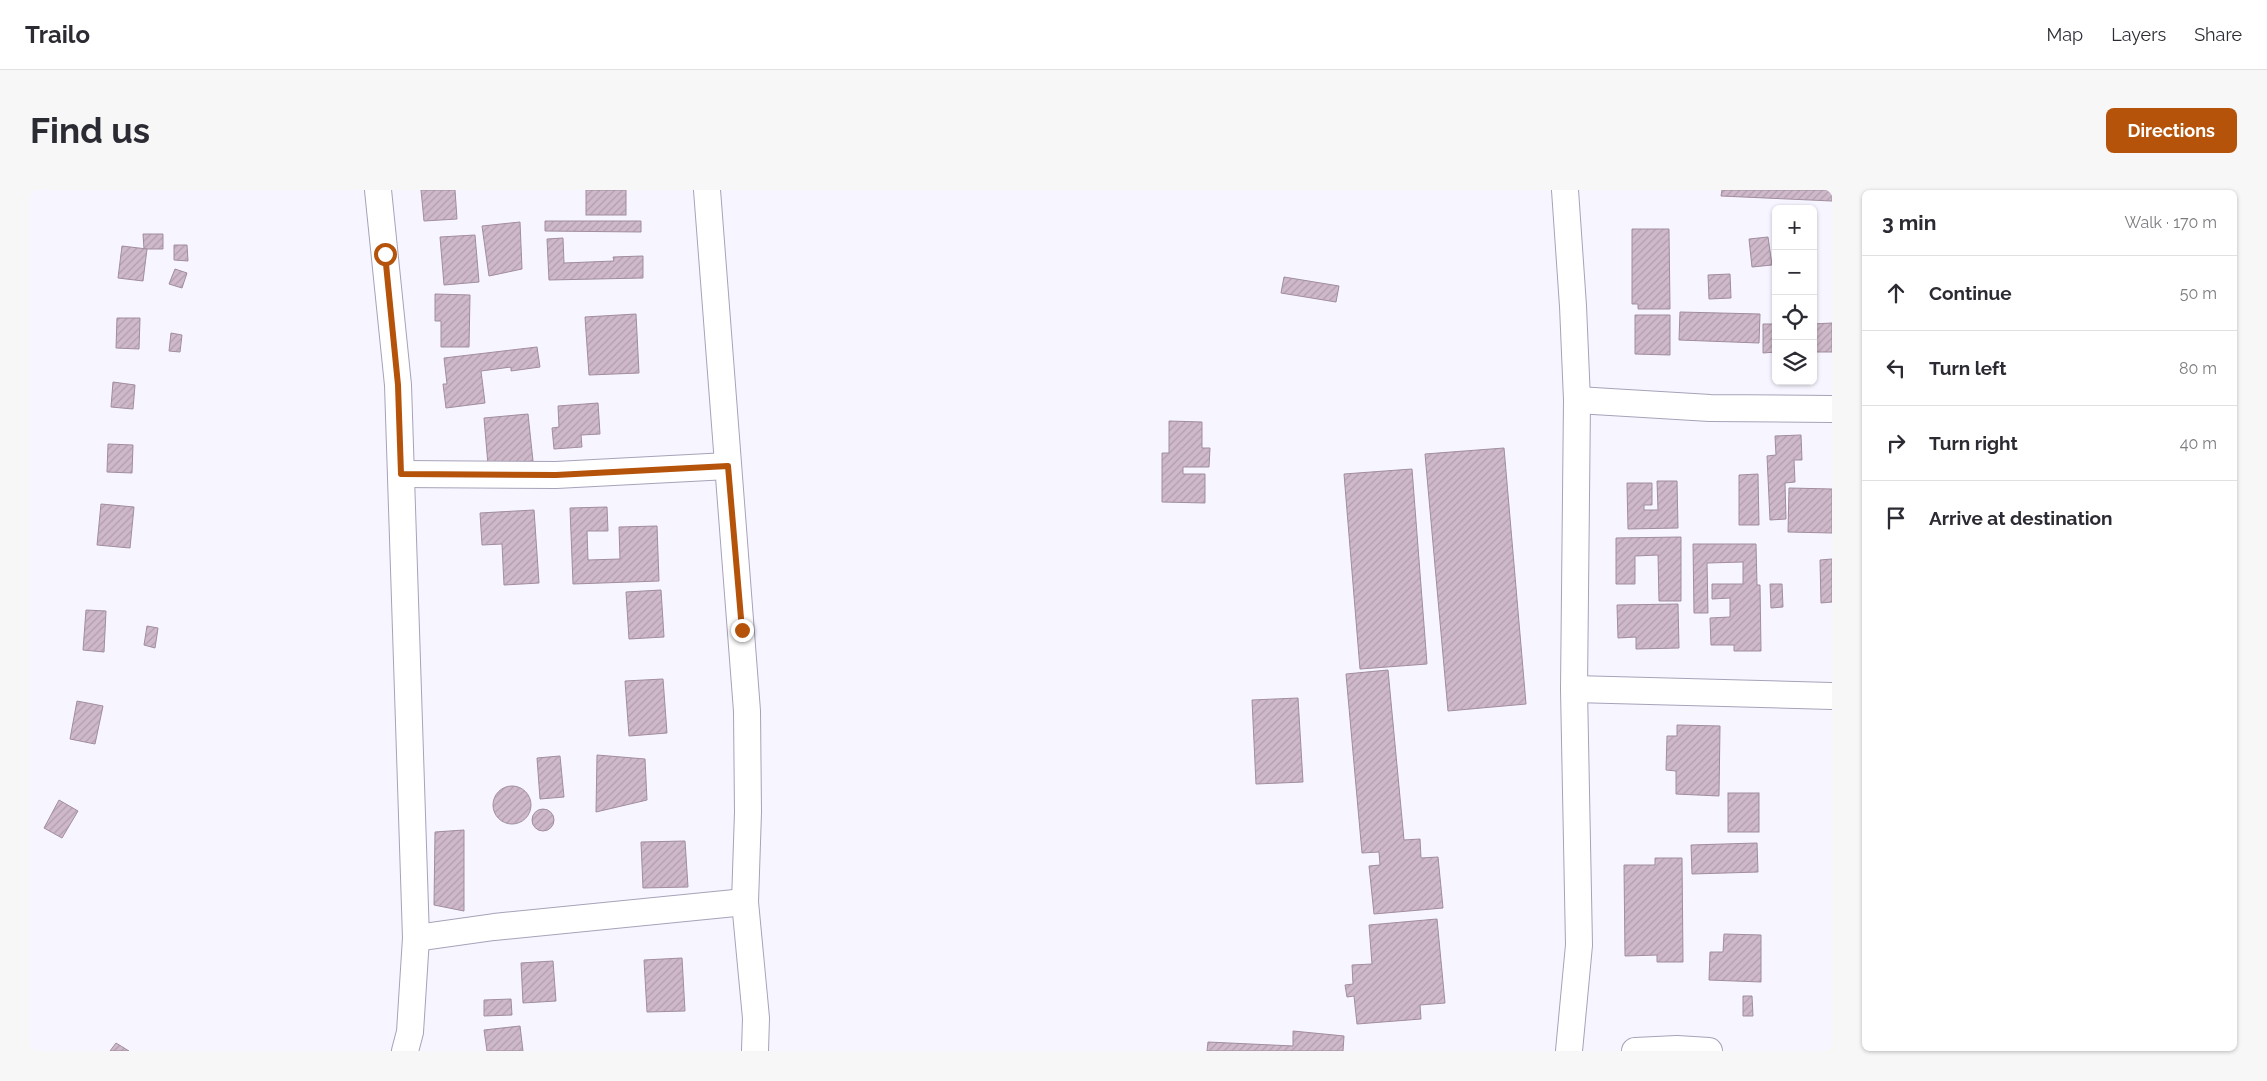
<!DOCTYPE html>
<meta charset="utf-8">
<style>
:root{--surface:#fff;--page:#f7f7f7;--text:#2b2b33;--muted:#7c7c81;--line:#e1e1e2;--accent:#b45309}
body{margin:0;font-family:Raleway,sans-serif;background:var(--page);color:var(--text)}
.controls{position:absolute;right:15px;top:15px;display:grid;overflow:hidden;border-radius:8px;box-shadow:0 1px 4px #0004}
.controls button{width:45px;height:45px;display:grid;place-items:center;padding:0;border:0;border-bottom:1px solid var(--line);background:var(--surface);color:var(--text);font:25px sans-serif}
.stop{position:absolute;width:15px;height:15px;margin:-11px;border:4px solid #b45309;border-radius:50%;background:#fff}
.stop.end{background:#b45309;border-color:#fff;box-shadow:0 1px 5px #0008}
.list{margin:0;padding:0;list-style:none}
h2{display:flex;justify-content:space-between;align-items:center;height:65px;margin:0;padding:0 20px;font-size:21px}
h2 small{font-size:16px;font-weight:400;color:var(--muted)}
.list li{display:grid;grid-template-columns:32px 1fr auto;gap:15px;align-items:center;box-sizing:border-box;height:75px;padding:0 20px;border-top:1px solid var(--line)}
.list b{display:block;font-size:19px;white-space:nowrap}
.list em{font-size:16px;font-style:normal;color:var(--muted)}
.icon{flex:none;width:28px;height:28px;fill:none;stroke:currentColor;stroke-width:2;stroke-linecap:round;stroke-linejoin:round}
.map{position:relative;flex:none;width:1802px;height:861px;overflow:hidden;border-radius:8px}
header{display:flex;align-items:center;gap:30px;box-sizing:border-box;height:70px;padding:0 25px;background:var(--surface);border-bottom:1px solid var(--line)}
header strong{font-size:24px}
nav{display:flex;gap:28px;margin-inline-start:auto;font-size:18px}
.intro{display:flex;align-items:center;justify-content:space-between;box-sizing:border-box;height:120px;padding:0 30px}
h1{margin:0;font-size:35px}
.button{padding:12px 22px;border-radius:8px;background:var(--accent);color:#fff;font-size:18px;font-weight:700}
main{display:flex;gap:30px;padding:0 30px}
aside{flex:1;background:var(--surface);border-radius:8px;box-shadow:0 1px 4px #0004}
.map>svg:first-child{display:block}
.building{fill:url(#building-hatch);stroke:#a18d9d}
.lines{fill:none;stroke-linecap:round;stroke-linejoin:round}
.street-casing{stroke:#a7a2b9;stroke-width:28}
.street{stroke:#fff;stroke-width:26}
.route{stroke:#b45309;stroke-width:6}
</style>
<header>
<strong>Trailo</strong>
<nav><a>Map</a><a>Layers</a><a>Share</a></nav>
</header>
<div class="intro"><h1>Find us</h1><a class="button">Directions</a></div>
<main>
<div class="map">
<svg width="1802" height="861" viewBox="0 0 1802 861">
<defs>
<pattern id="building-hatch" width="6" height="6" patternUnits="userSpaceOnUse" patternTransform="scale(1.25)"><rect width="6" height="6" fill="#ceb8c9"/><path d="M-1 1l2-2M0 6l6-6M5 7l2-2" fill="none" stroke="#b09eac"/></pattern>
</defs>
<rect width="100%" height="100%" fill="#f7f5ff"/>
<g class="building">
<path d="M391 0H425L427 29 394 31Z"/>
<rect x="556" y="0" width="40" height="25"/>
<path d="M1692 0H1802V11L1691 6Z"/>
<path d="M515 31H611V42L515 41Z"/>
<path d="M490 32 492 79 459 86 452 36Z"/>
<path d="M1602 39H1639L1640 119H1608V114H1602Z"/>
<path d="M113 44H133V59H114Z"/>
<path d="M445 45 449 92 414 95 410 47Z"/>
<path d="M1738 47 1742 75 1722 77 1719 49Z"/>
<path d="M533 48 534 73 584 71 583 67 613 66V88L519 90 517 49Z"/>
<path d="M144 55H157L158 71 144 70Z"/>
<path d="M92 56 117 59 113 91 88 88Z"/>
<path d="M145 79 157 83 152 98 139 94Z"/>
<path d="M1700 84 1701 108 1679 109 1678 85Z"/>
<path d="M1254 87 1309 96 1306 112 1251 103Z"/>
<path d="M405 104 440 105 439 157H411V131H405Z"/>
<path d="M1650 122 1730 124 1729 153 1649 150Z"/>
<path d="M606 124 609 183 559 185 555 127Z"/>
<path d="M1605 125H1640V165L1605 164Z"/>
<path d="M87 128H110L109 159 86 158Z"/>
<path d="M1802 133V162H1783V134Z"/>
<path d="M1733 134H1746V162L1733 163Z"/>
<path d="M141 143 152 145 150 162 139 161Z"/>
<path d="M507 157 510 177 481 181V177L451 181 455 213 416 218 413 194H417L414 168Z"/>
<path d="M83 192 105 195 103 219 81 217Z"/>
<path d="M568 213 570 244 551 245 552 257 524 259 522 238 529 237 528 216Z"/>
<path d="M498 224 503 271 458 275 454 228Z"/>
<path d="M1139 231 1172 232V258H1180L1179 277H1153V284H1175V313L1132 312V263H1139Z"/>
<path d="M1771 245 1772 270H1764L1765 292 1755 293 1756 329 1740 330 1737 266 1746 265 1745 246Z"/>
<path d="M78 254 103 255 102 283 77 282Z"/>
<path d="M1474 258 1496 514 1418 521 1395 264Z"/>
<path d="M1382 279 1397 474 1330 479 1314 284Z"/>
<path d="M1728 284 1729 335H1709V285Z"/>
<path d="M1627 291H1647L1648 338 1598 339 1597 293H1622V315H1614V320H1628Z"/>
<path d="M1759 298 1802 299V343L1758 342Z"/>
<path d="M71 314 104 317 100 358 67 355Z"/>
<path d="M577 317 578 341H557L558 370 590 369 589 337 627 336 629 391 543 394 540 318Z"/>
<path d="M504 320 509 393 474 395 472 354 452 355 450 323Z"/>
<path d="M1651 347V411H1629L1628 365 1605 366V394H1586V348Z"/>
<path d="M1663 354H1726L1727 395H1730L1731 461H1704V455H1681L1680 428 1700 427V408L1682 409V394H1713V372L1677 373 1678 423H1664Z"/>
<path d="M1802 369V412L1791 413 1790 370Z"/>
<path d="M1740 394H1752L1753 417 1741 418Z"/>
<path d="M631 400 634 447 599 449 596 402Z"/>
<path d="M1648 414 1649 458 1606 459V447L1588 448 1587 415Z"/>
<path d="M56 420 76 421 74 462 53 460Z"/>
<path d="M117 436 128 438 125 458 114 455Z"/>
<path d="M1358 480 1374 650 1390 649 1391 668 1408 667 1413 718 1344 724 1339 676 1350 675 1349 662 1332 663 1316 484Z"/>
<path d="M633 489 637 543 599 546 595 491Z"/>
<path d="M1268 508 1273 592 1226 594 1222 510Z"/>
<path d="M47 511 73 516 65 554 40 549Z"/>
<path d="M1647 535 1690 536 1689 606 1646 604V581L1636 580 1637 546H1647Z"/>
<path d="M567 565 615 569 617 610 566 622Z"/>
<path d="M530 566 534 607 510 609 507 568Z"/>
<circle cx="482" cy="615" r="19"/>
<rect x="1698" y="603" width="31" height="39"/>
<path d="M29 610 48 621 32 648 14 638Z"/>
<circle cx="513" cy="630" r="11"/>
<path d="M434 640V721L404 715 405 642Z"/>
<path d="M655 651 658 697 613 698 611 652Z"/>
<path d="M1727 653 1728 682 1662 684 1661 655Z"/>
<path d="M1625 668H1652L1653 772H1627V765L1595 766 1594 675H1625Z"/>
<path d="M1407 729 1415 813 1390 815 1391 829 1327 834 1324 806 1317 807 1315 795 1323 794 1322 775 1342 774 1339 735Z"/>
<path d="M1694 744 1731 745V792L1679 790 1680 762H1693Z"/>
<path d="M652 768 655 821 617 822 614 770Z"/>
<path d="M523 771 526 811 493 813 491 773Z"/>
<path d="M1713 806H1722L1723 826H1713Z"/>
<path d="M481 809 482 825 454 826V810Z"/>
<path d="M490 836 493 861H457L454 840Z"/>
<path d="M1263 841 1314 846 1313 861H1177L1178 852 1263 856Z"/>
<path d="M86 853 99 861H80Z"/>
</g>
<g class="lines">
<g class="street-casing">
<g id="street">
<path d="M348 0 368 195 386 748 380 842 375 861"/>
<path d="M677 0 717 521 718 622 715 712 726 828 725 861"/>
<path d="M1535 0 1543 116 1547 210 1544 499 1549 755 1539 861"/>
<path d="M1547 210 1680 218 1802 219"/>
<path d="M371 284 526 285 698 276"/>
<path d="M1544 499 1802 506"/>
<path d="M386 748 464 737 715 712"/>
<path d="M1605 861 1647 859 1679 861"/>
</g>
</g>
<use href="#street" class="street"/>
</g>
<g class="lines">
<path class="route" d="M355 64 368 195 371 284 526 285 698 276 712 440"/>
</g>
</svg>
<div class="controls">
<button>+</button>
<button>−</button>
<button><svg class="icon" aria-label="locate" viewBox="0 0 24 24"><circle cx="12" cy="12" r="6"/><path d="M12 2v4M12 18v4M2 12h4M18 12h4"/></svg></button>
<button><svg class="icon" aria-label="layers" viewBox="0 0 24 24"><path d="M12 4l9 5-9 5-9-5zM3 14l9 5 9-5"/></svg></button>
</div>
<div class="stop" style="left:355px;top:64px"></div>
<div class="stop end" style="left:712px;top:440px"></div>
</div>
<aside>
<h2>3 min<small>Walk · 170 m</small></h2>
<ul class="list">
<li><svg class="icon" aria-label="ahead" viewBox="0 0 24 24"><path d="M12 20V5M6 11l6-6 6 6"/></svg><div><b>Continue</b></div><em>50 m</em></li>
<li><svg class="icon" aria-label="left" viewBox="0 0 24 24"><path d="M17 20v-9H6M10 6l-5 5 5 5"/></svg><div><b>Turn left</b></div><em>80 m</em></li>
<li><svg class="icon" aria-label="right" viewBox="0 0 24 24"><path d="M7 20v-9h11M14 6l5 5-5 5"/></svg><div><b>Turn right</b></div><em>40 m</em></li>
<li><svg class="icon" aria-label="arrive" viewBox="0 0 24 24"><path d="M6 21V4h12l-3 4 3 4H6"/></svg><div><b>Arrive at destination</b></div></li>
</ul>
</aside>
</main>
